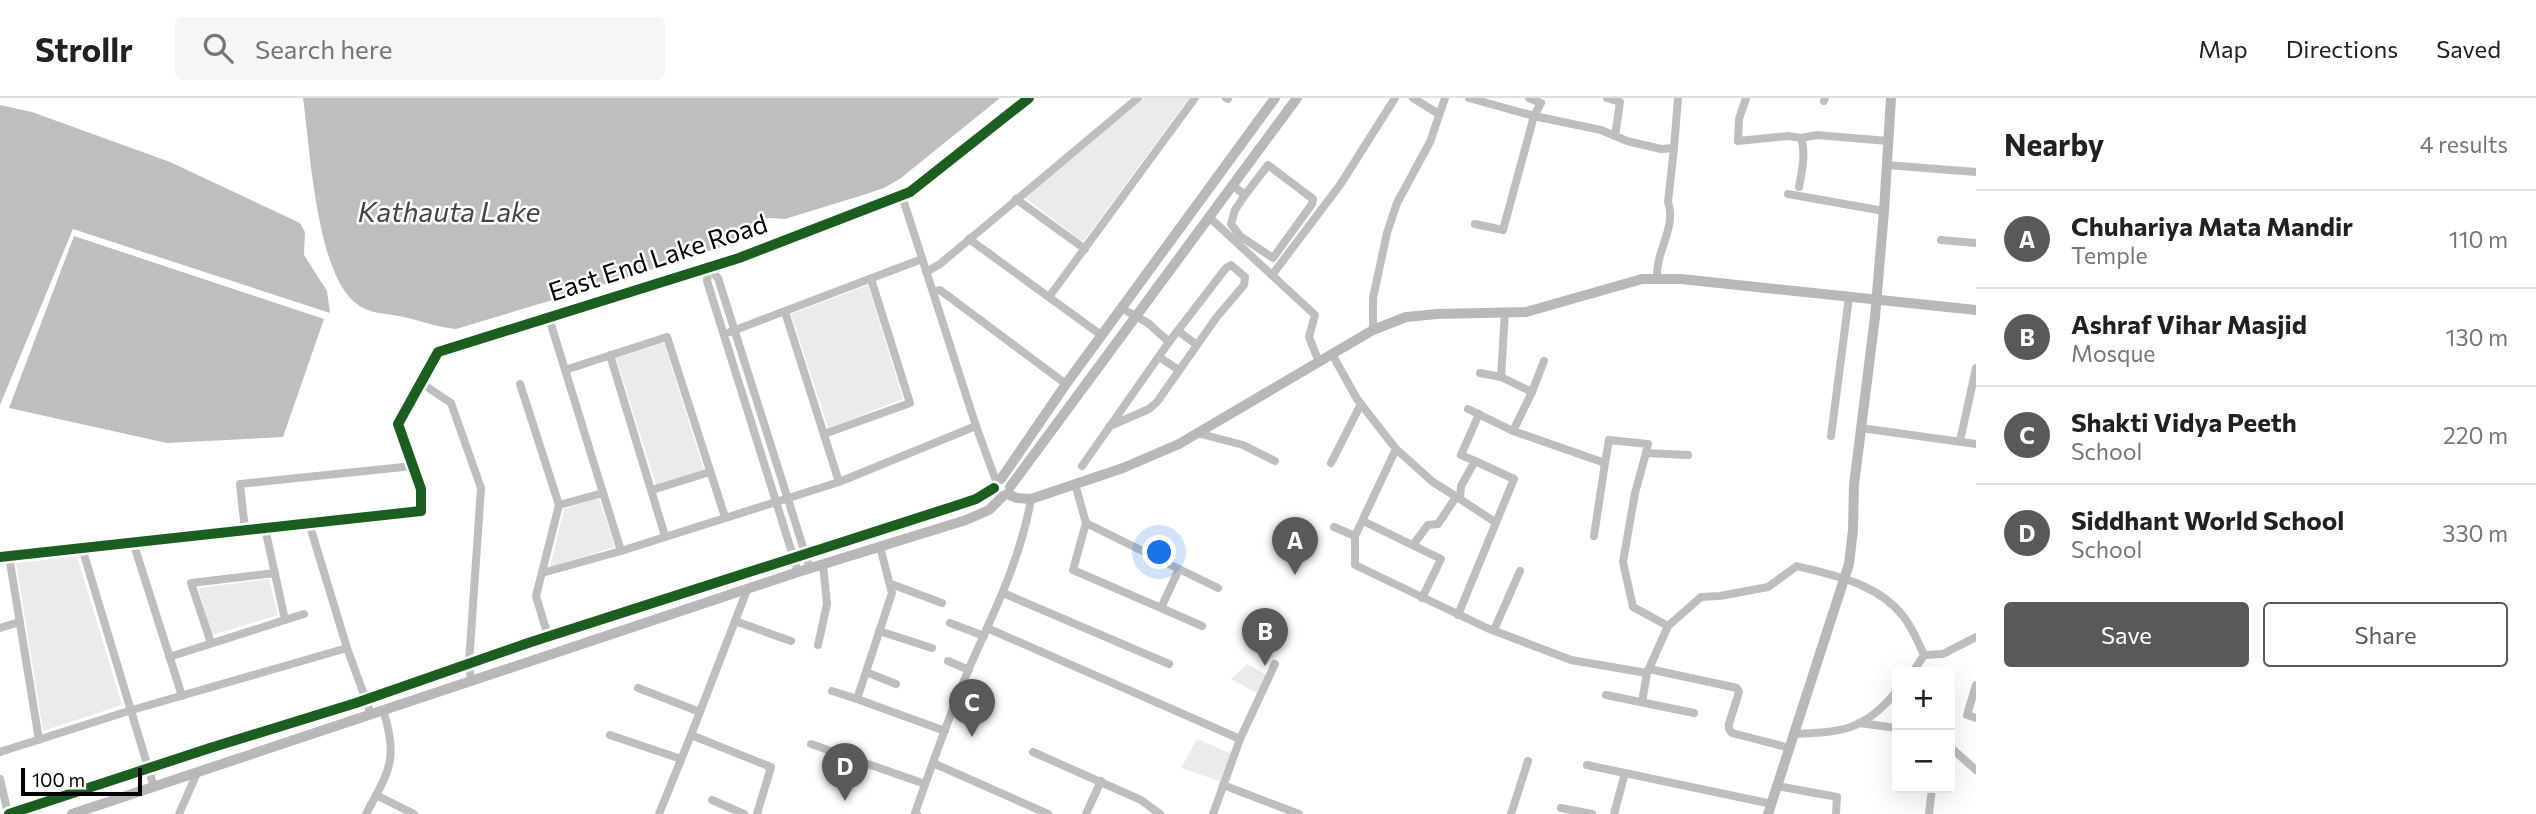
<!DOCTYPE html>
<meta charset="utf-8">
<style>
:root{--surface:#fff;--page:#f6f6f6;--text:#202124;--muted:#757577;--line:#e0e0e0;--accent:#595959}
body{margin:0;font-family:Commissioner,sans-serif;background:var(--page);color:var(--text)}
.controls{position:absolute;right:21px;bottom:21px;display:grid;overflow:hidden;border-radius:7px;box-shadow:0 7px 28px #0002}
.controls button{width:63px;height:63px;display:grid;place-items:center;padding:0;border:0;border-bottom:2px solid var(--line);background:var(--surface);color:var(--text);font:35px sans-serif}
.scale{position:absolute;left:21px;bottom:18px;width:121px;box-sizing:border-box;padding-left:7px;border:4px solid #000;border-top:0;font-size:19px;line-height:24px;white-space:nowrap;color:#000;-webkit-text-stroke:5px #fff;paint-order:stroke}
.you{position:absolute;left:1160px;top:455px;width:24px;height:24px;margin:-18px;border:5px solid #fff;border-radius:50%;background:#1a73e8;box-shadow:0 0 0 10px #1a73e833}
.badge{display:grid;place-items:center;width:46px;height:46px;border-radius:50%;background:var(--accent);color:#fff;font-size:23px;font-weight:700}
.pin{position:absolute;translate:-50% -58px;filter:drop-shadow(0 2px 4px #0008)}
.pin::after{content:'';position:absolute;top:37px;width:24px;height:21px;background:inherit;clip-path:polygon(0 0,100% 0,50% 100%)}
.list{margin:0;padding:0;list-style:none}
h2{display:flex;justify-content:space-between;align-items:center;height:91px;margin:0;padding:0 28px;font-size:30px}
h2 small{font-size:23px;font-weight:400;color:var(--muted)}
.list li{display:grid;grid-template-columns:46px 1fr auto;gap:21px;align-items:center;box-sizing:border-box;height:98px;padding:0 28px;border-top:2px solid var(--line)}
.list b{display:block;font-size:26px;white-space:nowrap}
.list p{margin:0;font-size:23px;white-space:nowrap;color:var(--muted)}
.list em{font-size:23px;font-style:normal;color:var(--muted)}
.actions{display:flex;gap:14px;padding:21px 28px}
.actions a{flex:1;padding:16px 0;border:2px solid var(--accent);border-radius:7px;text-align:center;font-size:24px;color:var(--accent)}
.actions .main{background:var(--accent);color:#fff}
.icon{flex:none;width:38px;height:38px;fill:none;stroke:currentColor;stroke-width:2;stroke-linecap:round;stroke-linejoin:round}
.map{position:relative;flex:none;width:1976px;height:716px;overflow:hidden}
header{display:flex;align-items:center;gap:42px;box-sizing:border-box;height:98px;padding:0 35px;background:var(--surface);border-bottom:2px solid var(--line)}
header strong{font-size:33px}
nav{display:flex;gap:38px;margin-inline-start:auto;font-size:24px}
.search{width:490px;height:63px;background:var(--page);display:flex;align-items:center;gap:18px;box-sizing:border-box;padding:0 24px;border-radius:7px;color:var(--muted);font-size:26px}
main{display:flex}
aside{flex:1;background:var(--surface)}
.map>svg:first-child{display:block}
.green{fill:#ebebeb}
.water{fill:#bebebe}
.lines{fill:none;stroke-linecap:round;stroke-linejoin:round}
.street{stroke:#bebebe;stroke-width:8}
.secondary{stroke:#b8b8b8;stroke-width:10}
.cycleway-casing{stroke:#fff;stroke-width:15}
.cycleway{stroke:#1b5e20;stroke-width:10}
.labels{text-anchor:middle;stroke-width:5;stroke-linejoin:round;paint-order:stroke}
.street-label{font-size:26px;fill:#000;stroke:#fff}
.water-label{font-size:28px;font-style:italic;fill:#434343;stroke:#fff}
</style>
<header>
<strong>Strollr</strong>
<div class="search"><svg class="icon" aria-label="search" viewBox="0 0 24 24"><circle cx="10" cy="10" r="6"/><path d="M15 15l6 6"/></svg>Search here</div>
<nav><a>Map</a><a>Directions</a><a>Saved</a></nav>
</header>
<main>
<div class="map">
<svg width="1976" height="716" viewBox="0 0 1976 716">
<rect width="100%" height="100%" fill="#fff"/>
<g class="green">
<path d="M1145 0H1189L1083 144 1024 99Z"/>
<path d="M868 187 903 301 828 330 791 216Z"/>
<path d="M664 245 704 372 656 387 616 260Z"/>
<path d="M599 400 615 449 550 469 564 411Z"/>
<path d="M77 458 122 607 43 633 16 465Z"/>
<path d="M269 481 278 517 212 537 198 490Z"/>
<path d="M1247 566 1267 577 1257 595 1231 581Z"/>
<path d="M1197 641 1232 656 1222 684 1181 670Z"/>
</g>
<g class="water">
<path d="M303 0H1000L901 80 884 90 863 97 785 121 769 120 738 130 740 143 619 182 456 231C435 229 423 223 403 219 388 215 371 217 357 206 316 177 310 49 303 0Z"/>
<path d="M0 7 32 14 170 64 300 125 305 134 304 157 327 193 330 215 73 131 0 307Z"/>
<path d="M74 138 324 221 283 339 167 345 9 310Z"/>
</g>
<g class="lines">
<g class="street">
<path d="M1226 0 1228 1"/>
<path d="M1413 0 1439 16"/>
<path d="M1469 0 1534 18 1503 132 1475 126"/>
<path d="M1529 0 1541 5 1534 18 1601 32 1627 43 1661 51 1674 50 1668 104C1677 129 1655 154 1657 181"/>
<path d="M1607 0 1620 4 1615 38"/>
<path d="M1746 0 1739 21 1738 43 1788 38 1801 40C1806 54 1802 73 1799 89"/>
<path d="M1824 3 1825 0"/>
<path d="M1801 40 1817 37 1888 43"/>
<path d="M1674 50 1678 0"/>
<path d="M1887 67 1976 74"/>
<path d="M1232 87 1245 97 1235 112 1231 126 1240 138 1273 160 1312 106 1313 101 1268 67 1245 97"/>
<path d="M1788 96 1884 113"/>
<path d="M902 98 976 328 996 383"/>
<path d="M1016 101 1085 151"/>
<path d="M1209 119 1315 217 1309 239 1319 264"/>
<path d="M969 141 1101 237"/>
<path d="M1941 142 1976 145"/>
<path d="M709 169 718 180 810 471"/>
<path d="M709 169 707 183 798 474"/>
<path d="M926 174 940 166 1138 0"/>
<path d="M1272 177 1340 87 1395 0"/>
<path d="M933 194 940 192 1066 286"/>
<path d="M1049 199 1195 0"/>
<path d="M785 214 839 384"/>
<path d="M1505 214 1501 279 1532 294 1513 333 1605 365 1609 342 1648 346 1646 355"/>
<path d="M549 220 621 453"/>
<path d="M1373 232V200L1387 135 1397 105 1430 44 1445 0"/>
<path d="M1178 233 1197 247"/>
<path d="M730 234 922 161"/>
<path d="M1332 256 1357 301 1396 351 1355 438 1334 429"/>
<path d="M610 257 665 438"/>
<path d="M1159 259 1179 272"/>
<path d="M565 272 667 239 725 419"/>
<path d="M1480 275 1501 279"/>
<path d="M421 285 451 305 481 390 469 565 471 583"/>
<path d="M520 286 559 407"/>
<path d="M1532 294 1544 263"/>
<path d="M1468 311 1513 333"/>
<path d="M1110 328 1149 311 1157 304 1216 220 1244 187 1245 179 1231 167 1226 170 1169 244 1148 225 1121 210"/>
<path d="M1861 330 1976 346"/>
<path d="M1197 335 1243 347 1275 363"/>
<path d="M824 336 910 305 871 181"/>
<path d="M1831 338 1849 199"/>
<path d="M1960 343 1976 270"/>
<path d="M1396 351 1433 384 1460 401"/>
<path d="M1475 363 1461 357 1479 316"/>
<path d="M1331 365 1361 306"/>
<path d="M1082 368 1169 244"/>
<path d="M1075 386 1086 425 1179 471 1161 510 1073 472 1086 425"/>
<path d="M652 392 710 374"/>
<path d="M1363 423 1441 461 1422 500"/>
<path d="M309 425 347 550 371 616"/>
<path d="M245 432 240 386 413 368"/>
<path d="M1355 438V467L1487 530 1571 562 1647 575 1668 528 1701 499 1720 498 1768 489 1797 468C1835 478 1877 485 1903 518 1912 529 1918 544 1924 557"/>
<path d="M1594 438 1605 365"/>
<path d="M133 444 182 598"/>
<path d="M1413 447 1428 427 1438 426 1456 399"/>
<path d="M82 450 154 689"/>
<path d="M9 458 39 642"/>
<path d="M0 459 421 413V391L398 326 438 254 739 160 910 94 1029 0"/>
<path d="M1179 471 1218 490"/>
<path d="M542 475 621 453 839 384 976 328"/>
<path d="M891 486 942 505"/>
<path d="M747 492 691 637 771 669 757 716"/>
<path d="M1003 495 1169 566"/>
<path d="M1161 510 1202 528"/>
<path d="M1458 517 1514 381 1475 363 1461 388 1460 401 1495 424"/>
<path d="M285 522 304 516"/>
<path d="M735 523 791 543"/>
<path d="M950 525 984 538"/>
<path d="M1668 528 1633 509 1623 464 1635 395 1646 355 1688 357"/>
<path d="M0 530 20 524"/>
<path d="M987 530 1240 641 1213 716"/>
<path d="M1494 532 1520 473"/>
<path d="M879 533 932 550"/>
<path d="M548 538 536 498 559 407 603 395"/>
<path d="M211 545 191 485 275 475"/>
<path d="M818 547 827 506 823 467"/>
<path d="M169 559 285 522 265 430"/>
<path d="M948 563 969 572"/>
<path d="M1649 571 1737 590 1739 594 1729 626V631L1732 635 1790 650"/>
<path d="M866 574 896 586"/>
<path d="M1913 574 1924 557 1943 556 1976 539"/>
<path d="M1976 587 1967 617 1976 620"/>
<path d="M638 590 700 614"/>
<path d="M832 593 857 601 892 495 880 449"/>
<path d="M1606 597 1694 615"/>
<path d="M857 601 945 633"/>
<path d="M1642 604 1647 575"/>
<path d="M1859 625 1897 630"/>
<path d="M1795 636C1842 634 1864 633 1897 593"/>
<path d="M610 637 681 661"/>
<path d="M1240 641 1275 566"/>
<path d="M811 646 925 686"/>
<path d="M1950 649 1976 672"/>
<path d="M0 654 132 612 347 550"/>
<path d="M1033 654 1141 702 1160 716"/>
<path d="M933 665 1048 716"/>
<path d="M1587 667 1772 706"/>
<path d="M0 681 8 716"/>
<path d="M1223 687 1299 716"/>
<path d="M1777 688 1837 699 1836 716"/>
<path d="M376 697 414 716"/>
<path d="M712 702 744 716"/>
<path d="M1561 710 1592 716"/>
<path d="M179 716 197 675"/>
<path d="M366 716C389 673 399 661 383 612"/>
<path d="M659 716 691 637"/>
<path d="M917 716 915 715C932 666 950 616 970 568 994 514 1021 460 1031 401"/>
<path d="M1086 716 1101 683"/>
<path d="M1511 716 1528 663"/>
<path d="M1614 716 1625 675"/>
<path d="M1929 716 1932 690"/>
</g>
<g class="secondary">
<path d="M1001 381 1066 286 1275 0"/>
<path d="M1010 389 1297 0"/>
<path d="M1007 396 1017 400 1031 401 1123 370 1179 346 1373 232 1406 219 1437 216 1526 214 1642 181H1681L1976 212"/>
<path d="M9 716 210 650 356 605 531 544 955 408 976 401 994 390"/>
<path d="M72 716 798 474 966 422 989 412 1003 398"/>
<path d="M1768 716 1849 466 1853 432 1854 387 1875 219 1884 113 1891 0"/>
</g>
<g class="cycleway-casing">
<g id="cycleway">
<path d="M0 459 421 413V391L398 326 438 254 739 160 910 94 1029 0"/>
<path d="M9 716 210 650 356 605 531 544 955 408 976 401 994 390"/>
</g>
</g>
<use href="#cycleway" class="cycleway"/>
</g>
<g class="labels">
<g class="street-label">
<text transform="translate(658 160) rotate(-18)" y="9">East End Lake Road</text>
</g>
<g class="water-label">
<text x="449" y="124">Kathauta Lake</text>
</g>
</g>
</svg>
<div class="controls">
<button>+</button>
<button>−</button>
</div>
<div class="scale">100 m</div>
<div class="you"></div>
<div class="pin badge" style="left:1295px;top:477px">A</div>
<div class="pin badge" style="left:1265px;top:568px">B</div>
<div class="pin badge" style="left:972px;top:639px">C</div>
<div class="pin badge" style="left:845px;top:703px">D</div>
</div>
<aside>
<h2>Nearby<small>4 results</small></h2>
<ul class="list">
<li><span class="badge">A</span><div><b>Chuhariya Mata Mandir</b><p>Temple</p></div><em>110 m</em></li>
<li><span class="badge">B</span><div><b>Ashraf Vihar Masjid</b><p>Mosque</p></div><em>130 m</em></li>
<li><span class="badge">C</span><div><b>Shakti Vidya Peeth</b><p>School</p></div><em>220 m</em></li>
<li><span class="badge">D</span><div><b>Siddhant World School</b><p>School</p></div><em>330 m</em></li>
</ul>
<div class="actions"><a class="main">Save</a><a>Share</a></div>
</aside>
</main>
